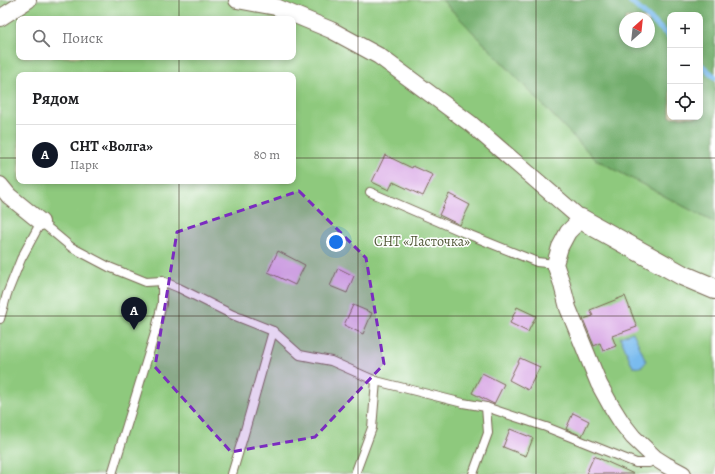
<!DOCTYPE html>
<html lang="ru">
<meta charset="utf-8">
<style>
:root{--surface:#fff;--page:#f6f6f6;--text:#202124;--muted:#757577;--line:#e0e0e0;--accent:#111827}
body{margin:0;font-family:Alegreya,serif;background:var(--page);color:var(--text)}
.controls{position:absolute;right:12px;top:12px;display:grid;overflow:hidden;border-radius:8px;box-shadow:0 2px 6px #0003}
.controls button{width:36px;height:36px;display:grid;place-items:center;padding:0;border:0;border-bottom:1px solid var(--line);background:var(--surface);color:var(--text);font:20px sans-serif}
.compass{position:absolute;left:619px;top:12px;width:36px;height:36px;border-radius:50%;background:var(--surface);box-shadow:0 2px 6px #0003;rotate:27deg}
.you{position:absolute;left:336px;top:242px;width:14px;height:14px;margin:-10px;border:3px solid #fff;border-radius:50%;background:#1a73e8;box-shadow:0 0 0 6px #1a73e833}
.badge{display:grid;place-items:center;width:26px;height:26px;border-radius:50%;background:var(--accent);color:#fff;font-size:13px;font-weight:700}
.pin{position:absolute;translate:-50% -33px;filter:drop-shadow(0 1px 2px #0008)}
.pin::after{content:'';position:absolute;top:21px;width:14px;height:12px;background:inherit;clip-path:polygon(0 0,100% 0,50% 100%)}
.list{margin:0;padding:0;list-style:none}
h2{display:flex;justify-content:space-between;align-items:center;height:52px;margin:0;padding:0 16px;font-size:17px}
h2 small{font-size:13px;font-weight:400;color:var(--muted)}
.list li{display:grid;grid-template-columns:26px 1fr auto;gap:12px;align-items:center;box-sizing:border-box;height:60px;padding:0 16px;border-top:1px solid var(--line)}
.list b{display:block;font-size:15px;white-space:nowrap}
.list p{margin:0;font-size:13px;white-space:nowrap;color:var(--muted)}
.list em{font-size:13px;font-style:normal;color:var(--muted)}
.icon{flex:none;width:22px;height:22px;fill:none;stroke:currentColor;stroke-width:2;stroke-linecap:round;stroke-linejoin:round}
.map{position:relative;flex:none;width:715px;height:474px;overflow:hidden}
.search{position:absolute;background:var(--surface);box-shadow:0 2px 6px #0003;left:16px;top:16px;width:280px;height:44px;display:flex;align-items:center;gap:10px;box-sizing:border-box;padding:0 14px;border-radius:8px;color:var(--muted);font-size:15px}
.panel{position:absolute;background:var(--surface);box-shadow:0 2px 6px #0003;left:16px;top:72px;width:280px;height:112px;border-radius:8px}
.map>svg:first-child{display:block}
.green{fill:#8ec97d;stroke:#647a4e;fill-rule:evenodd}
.forest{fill:#72ad6c;stroke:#566c45;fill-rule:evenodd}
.water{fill:#79bbee;stroke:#5a7286}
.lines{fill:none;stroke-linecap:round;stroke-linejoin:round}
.stream{stroke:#79bbee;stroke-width:5.5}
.building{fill:#d9a8e5}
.service-casing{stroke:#796954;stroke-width:10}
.minor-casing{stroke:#796954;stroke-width:18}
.tertiary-casing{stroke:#796954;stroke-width:22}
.service{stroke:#fff;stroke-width:8}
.minor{stroke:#fff;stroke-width:16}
.tertiary{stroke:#fff;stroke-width:20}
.marked{fill:#7b2cbf;fill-opacity:0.2;stroke:#7b2cbf;stroke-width:3;stroke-dasharray:8 5;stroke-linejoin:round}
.grid{fill:none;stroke:#3b2a1e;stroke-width:1;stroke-opacity:0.55}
.labels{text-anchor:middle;stroke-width:3;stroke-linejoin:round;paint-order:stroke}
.park-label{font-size:14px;fill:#545a3a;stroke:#fff}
</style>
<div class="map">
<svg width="715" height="474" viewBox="0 0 715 474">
<rect width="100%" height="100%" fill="#fff"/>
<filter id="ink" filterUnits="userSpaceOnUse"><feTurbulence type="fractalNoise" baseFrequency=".025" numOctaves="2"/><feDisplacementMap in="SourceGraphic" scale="8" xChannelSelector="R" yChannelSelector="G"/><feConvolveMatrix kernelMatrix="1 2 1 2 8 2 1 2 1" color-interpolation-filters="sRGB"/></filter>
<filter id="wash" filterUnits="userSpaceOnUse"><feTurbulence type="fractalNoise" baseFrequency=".012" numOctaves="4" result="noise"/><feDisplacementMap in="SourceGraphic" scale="16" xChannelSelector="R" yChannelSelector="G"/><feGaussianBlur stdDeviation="0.9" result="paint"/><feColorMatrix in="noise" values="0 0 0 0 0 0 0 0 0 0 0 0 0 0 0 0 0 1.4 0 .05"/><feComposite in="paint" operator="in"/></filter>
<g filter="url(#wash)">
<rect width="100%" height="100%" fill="#ecddb9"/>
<path class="green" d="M0 0H442L595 159 715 223V474H0ZM19 19H293V57H19ZM19 75H293V181H19Z"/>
<path class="forest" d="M442 0H715V223L595 159ZM670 15H700V117H670ZM625 18H649V42H625Z"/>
<path class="water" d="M633 332 646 361C644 367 639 368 633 367L620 337Z"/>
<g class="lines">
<g class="stream">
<path d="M629 0 670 37"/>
<path d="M700 64 715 77"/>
</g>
</g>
<g id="blocks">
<g class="building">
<path d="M385 155 412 168 413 166 433 175 423 196 393 182 389 190 372 182Z"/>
<path d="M449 194 470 205 460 225 439 215Z"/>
<path d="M278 251 305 265 295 285 268 272Z"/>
<path d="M338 268 354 276 347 293 330 286Z"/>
<path d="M625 296 637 327 612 336 616 346 603 351 600 343 594 346 583 319 593 316 590 310Z"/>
<path d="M353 305 372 313 363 334 344 325Z"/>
<path d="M517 307 536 316 528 332 510 323Z"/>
<path d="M520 358 540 367 528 390 509 380Z"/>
<path d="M482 373 504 384 494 404 472 393Z"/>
<path d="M573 413 589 421 582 436 566 429Z"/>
<path d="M510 429 533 438 526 456 503 447Z"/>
<path d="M594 456 634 474H586Z"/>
</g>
</g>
</g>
<g filter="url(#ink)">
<use href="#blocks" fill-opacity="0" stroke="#796954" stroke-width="1"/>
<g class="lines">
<g class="service-casing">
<g id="service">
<path d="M370 192 465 233 537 262 555 264"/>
<path d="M0 319 7 294 21 259 41 222 71 247 109 267 146 282 162 281 179 288 233 315 273 331 300 355 331 361 376 381 463 403 486 407 546 427 636 463H649L655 458"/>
<path d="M112 474 155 333 162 304V281"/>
<path d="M232 474 244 434 273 331"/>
<path d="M355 474 372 428 376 381"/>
<path d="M473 474 488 433 486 407"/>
</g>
</g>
<g class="minor-casing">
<g id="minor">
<path d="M237 0 276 7 331 30 379 56 471 124 581 219 568 232 560 247 555 264 561 281 568 308 599 384 610 404 622 423 633 437 655 458 666 465 683 474"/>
<path d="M0 18 28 0"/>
<path d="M0 185 9 196 41 222"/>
</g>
</g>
<g class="tertiary-casing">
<path id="tertiary" d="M581 219 682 275 715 289"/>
</g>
<use href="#service" class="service"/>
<use href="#minor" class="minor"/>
<use href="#tertiary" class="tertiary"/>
</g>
</g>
<path class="marked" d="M299 191 366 258 384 364 315 437 231 452 155 367 177 232Z"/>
<path class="grid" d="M179 0V19M358 0V474M536 0V474M179 57V75M0 158H19M293 158H715M179 181V474M0 316H715"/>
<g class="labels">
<g class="park-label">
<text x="422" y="246">СНТ «Ласточка»</text>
</g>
</g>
</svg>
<div class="controls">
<button>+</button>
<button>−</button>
<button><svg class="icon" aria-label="locate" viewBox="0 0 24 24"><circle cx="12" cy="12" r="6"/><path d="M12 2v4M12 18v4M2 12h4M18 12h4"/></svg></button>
</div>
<svg class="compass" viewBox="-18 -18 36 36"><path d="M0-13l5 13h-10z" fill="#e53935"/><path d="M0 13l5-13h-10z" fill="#757577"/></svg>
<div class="you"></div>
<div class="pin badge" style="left:134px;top:330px">A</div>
<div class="search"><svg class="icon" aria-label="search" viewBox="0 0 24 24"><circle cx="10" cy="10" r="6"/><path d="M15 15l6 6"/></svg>Поиск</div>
<section class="panel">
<h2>Рядом<small></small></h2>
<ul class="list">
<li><span class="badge">A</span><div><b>СНТ «Волга»</b><p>Парк</p></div><em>80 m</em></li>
</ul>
</section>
</div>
